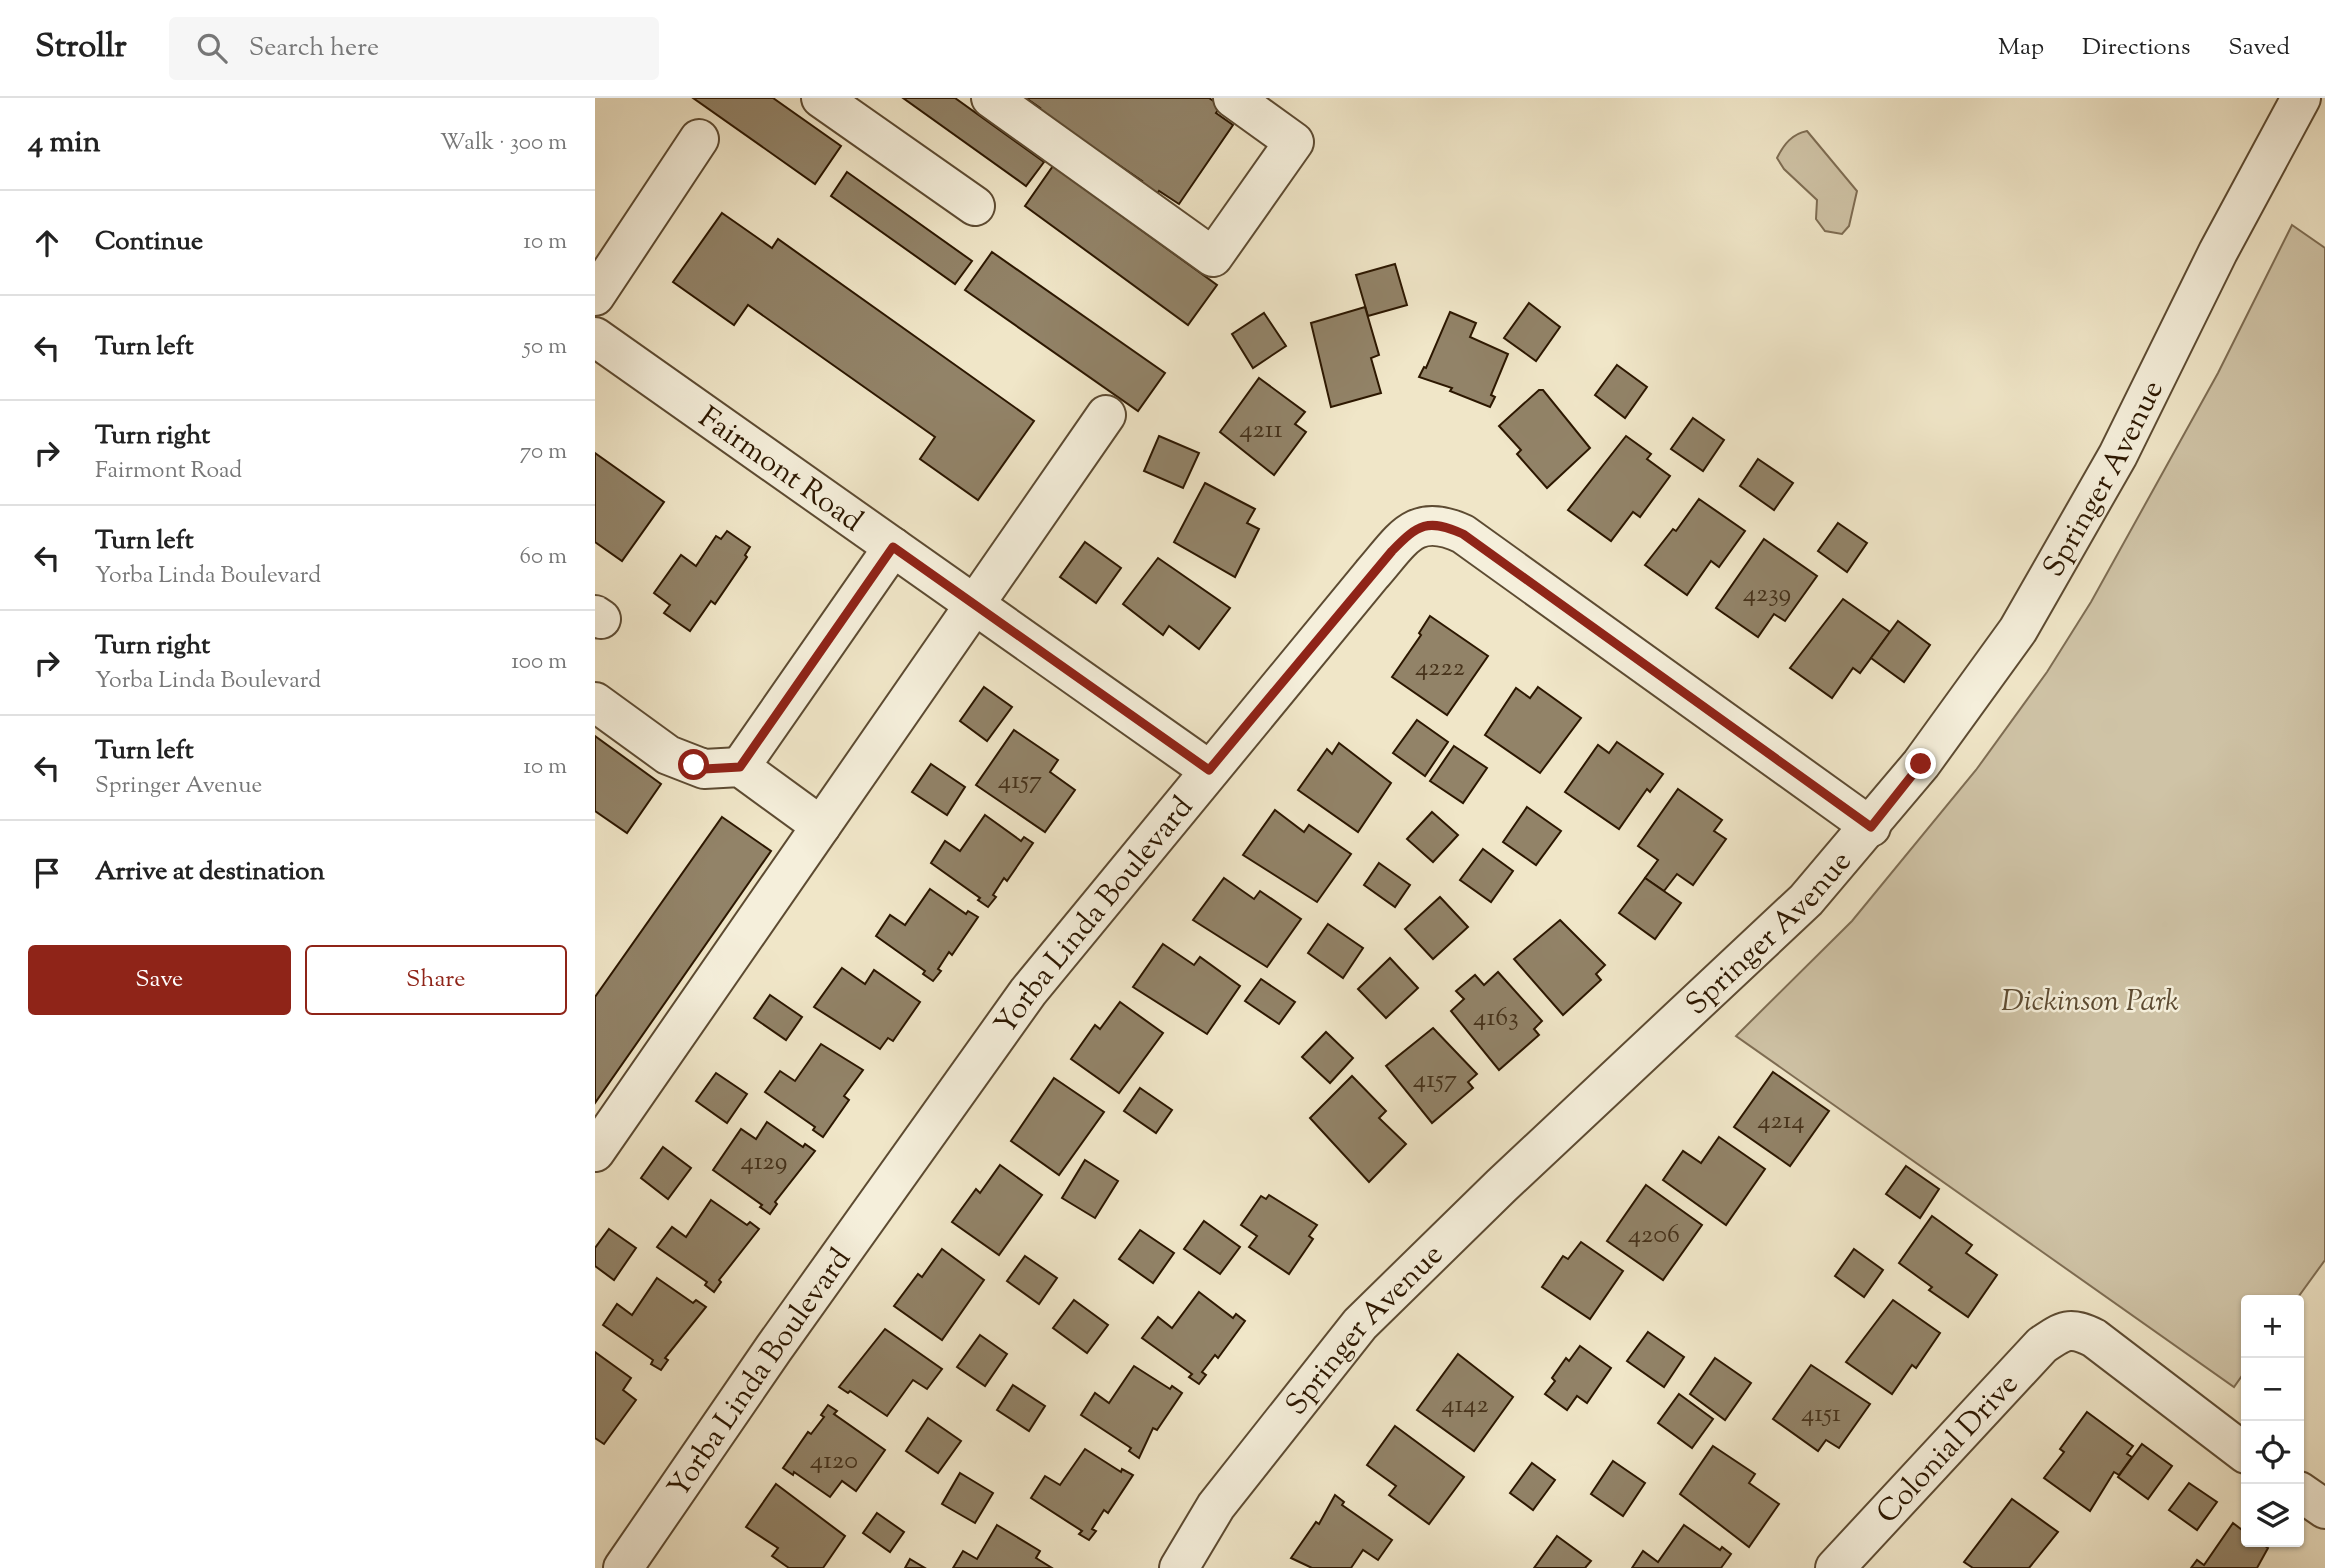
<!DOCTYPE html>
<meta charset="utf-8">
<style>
:root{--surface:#fff;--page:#f6f6f6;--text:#222;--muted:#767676;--line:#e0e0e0;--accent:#8f2418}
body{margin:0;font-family:"Sorts Mill Goudy",serif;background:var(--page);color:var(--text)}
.controls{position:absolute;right:21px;bottom:21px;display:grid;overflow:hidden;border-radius:7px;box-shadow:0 2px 5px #0004}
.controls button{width:63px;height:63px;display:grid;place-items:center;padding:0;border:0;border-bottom:2px solid var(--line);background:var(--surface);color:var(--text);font:35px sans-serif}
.stop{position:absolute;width:21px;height:21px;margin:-16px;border:5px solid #8f2418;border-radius:50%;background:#fff}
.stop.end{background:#8f2418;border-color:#fff;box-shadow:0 2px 7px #0008}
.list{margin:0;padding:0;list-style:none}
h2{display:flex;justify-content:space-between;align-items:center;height:91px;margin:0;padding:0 28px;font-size:30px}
h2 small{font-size:23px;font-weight:400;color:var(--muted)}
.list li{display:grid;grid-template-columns:46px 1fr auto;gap:21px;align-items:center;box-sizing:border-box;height:105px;padding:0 28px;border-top:2px solid var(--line)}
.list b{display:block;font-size:26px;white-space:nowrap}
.list p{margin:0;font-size:23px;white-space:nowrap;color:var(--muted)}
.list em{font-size:23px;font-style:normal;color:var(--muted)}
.actions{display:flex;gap:14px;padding:21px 28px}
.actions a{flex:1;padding:16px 0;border:2px solid var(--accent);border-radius:7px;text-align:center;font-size:24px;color:var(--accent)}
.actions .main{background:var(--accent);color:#fff}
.icon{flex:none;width:38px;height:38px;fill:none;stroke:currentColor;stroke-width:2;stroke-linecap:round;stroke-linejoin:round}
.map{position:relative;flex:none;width:1730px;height:1470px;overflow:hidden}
header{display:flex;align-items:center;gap:42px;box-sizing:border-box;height:98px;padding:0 35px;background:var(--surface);border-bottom:2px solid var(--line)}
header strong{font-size:33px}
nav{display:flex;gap:38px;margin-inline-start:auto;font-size:24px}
.search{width:490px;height:63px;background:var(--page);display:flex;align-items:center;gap:18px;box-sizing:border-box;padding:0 24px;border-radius:7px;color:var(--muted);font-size:26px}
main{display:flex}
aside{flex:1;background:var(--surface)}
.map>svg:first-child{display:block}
.green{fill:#cfc3a6;stroke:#7e6d53;stroke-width:2}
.building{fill:#928368;stroke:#2c1700;stroke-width:2}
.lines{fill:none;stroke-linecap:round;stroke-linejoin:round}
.minor-casing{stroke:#5d4b32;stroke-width:42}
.minor{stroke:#f5efdb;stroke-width:38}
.route{stroke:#8f2418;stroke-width:9}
.labels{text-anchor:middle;stroke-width:5;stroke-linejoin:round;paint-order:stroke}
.number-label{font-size:26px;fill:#46321a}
.street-label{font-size:30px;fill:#2c1700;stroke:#f5efdb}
.park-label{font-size:30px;font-style:italic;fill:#5d4b32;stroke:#f5efdb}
</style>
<header>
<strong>Strollr</strong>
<div class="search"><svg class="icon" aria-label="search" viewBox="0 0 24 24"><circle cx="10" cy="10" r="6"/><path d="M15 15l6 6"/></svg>Search here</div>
<nav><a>Map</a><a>Directions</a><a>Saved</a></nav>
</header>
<main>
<aside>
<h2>4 min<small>Walk · 300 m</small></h2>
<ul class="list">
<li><svg class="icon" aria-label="ahead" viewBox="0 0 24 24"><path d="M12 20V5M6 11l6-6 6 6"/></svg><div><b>Continue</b></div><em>10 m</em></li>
<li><svg class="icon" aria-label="left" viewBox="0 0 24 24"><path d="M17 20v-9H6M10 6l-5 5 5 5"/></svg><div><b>Turn left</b></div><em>50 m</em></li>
<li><svg class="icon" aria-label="right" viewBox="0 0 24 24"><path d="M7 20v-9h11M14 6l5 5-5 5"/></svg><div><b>Turn right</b><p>Fairmont Road</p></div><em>70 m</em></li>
<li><svg class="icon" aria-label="left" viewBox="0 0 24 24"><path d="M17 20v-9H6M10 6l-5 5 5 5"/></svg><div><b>Turn left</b><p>Yorba Linda Boulevard</p></div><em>60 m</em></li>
<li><svg class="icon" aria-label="right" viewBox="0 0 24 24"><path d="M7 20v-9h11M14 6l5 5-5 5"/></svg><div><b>Turn right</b><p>Yorba Linda Boulevard</p></div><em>100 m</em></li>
<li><svg class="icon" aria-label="left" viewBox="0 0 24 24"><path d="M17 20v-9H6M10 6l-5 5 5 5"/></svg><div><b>Turn left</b><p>Springer Avenue</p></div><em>10 m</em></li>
<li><svg class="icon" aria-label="arrive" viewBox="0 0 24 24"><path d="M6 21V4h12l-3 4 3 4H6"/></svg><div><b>Arrive at destination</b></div></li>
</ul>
<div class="actions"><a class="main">Save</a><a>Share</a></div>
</aside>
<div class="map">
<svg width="1730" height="1470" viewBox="0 0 1730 1470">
<rect width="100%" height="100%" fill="#f0e6c8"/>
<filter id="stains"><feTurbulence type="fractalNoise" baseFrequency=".00286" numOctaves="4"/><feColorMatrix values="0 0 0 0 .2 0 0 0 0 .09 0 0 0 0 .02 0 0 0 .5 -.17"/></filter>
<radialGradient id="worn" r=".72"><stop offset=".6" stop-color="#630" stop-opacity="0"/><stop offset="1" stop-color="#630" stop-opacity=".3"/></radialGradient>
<g class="green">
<path d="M1212 33 1262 93 1254 128 1247 136 1230 133 1221 121 1222 102 1189 71 1182 60C1189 46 1197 36 1212 33Z"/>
<path d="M1697 127 1730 150V1162L1701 1202H1651V1272L1639 1289 1141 938 1257 823 1381 672 1452 574 1496 504 1623 275Z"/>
</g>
<g class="building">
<path d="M98 0H178L246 48 220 86Z"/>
<path d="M308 0H360L449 64 431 88Z"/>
<path d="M431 0H614L626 8 621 15 638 27 584 106 564 93 559 101 542 89 547 83 461 24 439 17 445 10Z"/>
<path d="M458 68 622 187 593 227 430 108Z"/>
<path d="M252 74 377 163 360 186 236 98Z"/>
<path d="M127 115 177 150 183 141 439 323 383 402 325 361 340 339 153 207 139 227 78 184Z"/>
<path d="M397 154 570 275 543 313 370 192Z"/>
<path d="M800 166 812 207 773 218 761 177Z"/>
<path d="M934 205 965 229 941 263 909 240Z"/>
<path d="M770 209 784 257 776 260 786 295 736 309 716 225Z"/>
<path d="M855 214 881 225 875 239 913 256 896 297 900 299 895 309 855 293 857 290 824 279 829 269 831 270Z"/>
<path d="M669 215 691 248 658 270 637 236Z"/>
<path d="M1022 267 1052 289 1030 320 1000 297Z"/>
<path d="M664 280 710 314 700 326 711 334 679 377 625 334Z"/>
<path d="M944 292H948L995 350 952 390 922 356 926 352 904 328Z"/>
<path d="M1098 320 1129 342 1108 373 1076 351Z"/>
<path d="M564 338 604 355 588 390 549 373Z"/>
<path d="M1031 338 1056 356 1052 361 1075 378 1045 419 1038 414 1016 443 973 412Z"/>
<path d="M0 355 69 404 27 463 0 444Z"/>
<path d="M1163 361 1198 385 1179 412 1145 388Z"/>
<path d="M610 385 660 411 652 425 664 431 640 479 579 444Z"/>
<path d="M1104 401 1150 433 1124 469 1116 463 1092 497 1050 467 1078 431 1081 433Z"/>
<path d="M1243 425 1272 445 1252 474 1223 453Z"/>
<path d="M132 433 155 449 150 457 152 459 120 506 116 503 95 533 69 515 75 507 59 495 86 457 101 468 121 438 126 441Z"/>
<path d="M1169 441 1222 478 1190 523 1179 516 1163 539 1121 510Z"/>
<path d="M490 444 526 470 501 505 465 479Z"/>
<path d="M563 460 635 510 604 551 574 528 568 537 528 506Z"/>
<path d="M1248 501 1295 534 1265 575 1258 570 1237 600 1195 570Z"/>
<path d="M835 518 893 558 852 617 797 579 826 537 824 535Z"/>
<path d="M1303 523 1335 547 1309 584 1276 560Z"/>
<path d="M389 589 417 609 392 643 365 623Z"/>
<path d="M943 589 986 620 945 675 890 637 921 590 935 600Z"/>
<path d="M822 622 853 644 830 678 798 655Z"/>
<path d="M419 632 463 662 455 674 480 692 450 734 381 687Z"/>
<path d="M0 638 66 686 32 735 0 713Z"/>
<path d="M1022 644 1068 676 1055 694 1052 691 1024 731 970 694 1003 647 1014 655Z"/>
<path d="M744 645 796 685 763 734 703 692 732 651 737 656Z"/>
<path d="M859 648 892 670 868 705 835 683Z"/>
<path d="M336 666 370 689 352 717 317 694Z"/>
<path d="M1083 691 1127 722 1119 733 1131 741 1098 787 1082 776 1069 793 1050 780 1063 762 1043 748Z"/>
<path d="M932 709 966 733 941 767 908 744Z"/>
<path d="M680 712 709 734 714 727 756 756 722 804 648 757Z"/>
<path d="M837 714 863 737 838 764 812 741Z"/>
<path d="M390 717 426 743 429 739 438 745 412 783 409 780 398 797 401 799 393 809 383 802 385 800 336 765 350 743 365 753Z"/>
<path d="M127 719 176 753 0 1005V899Z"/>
<path d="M888 751 918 773 896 804 865 782Z"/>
<path d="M784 765 815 787 800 809 769 787Z"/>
<path d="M629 780 659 801 665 793 706 821 672 869 598 822Z"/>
<path d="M1050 780 1086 805 1060 841 1024 815Z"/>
<path d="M335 791 371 816 373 813 383 819 357 857 354 854 343 871 346 873 338 883 328 876 330 873 281 838 295 817 310 827Z"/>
<path d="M845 799 873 829 838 861 810 831Z"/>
<path d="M965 822 1010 867 1001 876 1006 882 968 917 919 861Z"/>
<path d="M733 826 768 850 748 880 713 855Z"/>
<path d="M568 846 599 867 605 859 645 888 612 936 538 889Z"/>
<path d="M795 860 823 890 791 920 763 891Z"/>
<path d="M247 870 270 886 279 872 325 904 298 943 293 940 285 951 219 909Z"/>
<path d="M903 874 947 923 939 931 944 937 904 972 856 913 869 901 861 893 880 877 889 887Z"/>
<path d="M666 881 700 904 684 926 650 903Z"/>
<path d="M175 897 207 919 191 942 159 920Z"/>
<path d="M525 904 568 935 524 995 476 961 500 927 505 931Z"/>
<path d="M838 930 882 976 873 984 878 990 837 1025 791 968Z"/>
<path d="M731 934 758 960 735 985 707 959Z"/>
<path d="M226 946 268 972 249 998 254 1002 228 1039 218 1032 220 1029 170 994 185 973 200 983Z"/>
<path d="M1178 974 1234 1013 1195 1068 1139 1029Z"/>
<path d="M121 975 152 996 132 1025 101 1003Z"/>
<path d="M757 978 791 1013 784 1020 811 1046 774 1084 715 1020Z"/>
<path d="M459 980 509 1014 464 1077 416 1043Z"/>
<path d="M545 990 577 1012 561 1035 529 1013Z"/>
<path d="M172 1024 208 1049 210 1046 220 1053 180 1104 182 1106 175 1116 165 1109 167 1107 118 1072 146 1031 161 1041Z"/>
<path d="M1124 1039 1170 1071 1131 1127 1068 1082 1088 1053 1106 1065Z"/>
<path d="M68 1049 96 1070 73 1101 46 1080Z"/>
<path d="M490 1062 523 1083 500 1120 467 1100Z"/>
<path d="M405 1067 447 1097 404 1157 357 1124 381 1091 385 1095Z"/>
<path d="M1311 1068 1344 1091 1325 1120 1291 1096Z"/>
<path d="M1051 1087 1107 1127 1068 1182 1012 1143Z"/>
<path d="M674 1097 722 1127 714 1138 718 1141 694 1176 654 1149 662 1138 646 1127 666 1098 671 1101Z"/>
<path d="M116 1102 152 1127 155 1124 164 1131 124 1182 126 1184 119 1194 110 1187 112 1184 62 1149 77 1129 91 1139Z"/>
<path d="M1337 1118 1377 1147 1371 1155 1402 1177 1373 1219 1334 1192 1337 1189 1304 1165Z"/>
<path d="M609 1123 645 1149 625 1176 589 1151Z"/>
<path d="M14 1131 41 1150 19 1182 0 1168V1150Z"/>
<path d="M545 1132 579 1155 558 1185 524 1161Z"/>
<path d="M986 1144 1028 1173 995 1221 947 1189 968 1158 973 1161Z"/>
<path d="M347 1151 389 1182 347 1242 299 1208 323 1176 327 1179Z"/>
<path d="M1259 1151 1288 1172 1269 1199 1240 1178Z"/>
<path d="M430 1158 462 1180 444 1206 412 1183Z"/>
<path d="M62 1180 98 1205 101 1202 111 1209 70 1260 73 1262 66 1272 56 1266 58 1262 8 1227 22 1206 37 1217Z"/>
<path d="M604 1194 638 1220 641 1216 650 1223 623 1260 620 1257 607 1274 611 1277 604 1286 594 1279 597 1276 547 1240 563 1219 577 1230Z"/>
<path d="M479 1202 513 1227 492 1255 458 1230Z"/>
<path d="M1298 1202 1345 1235 1321 1270 1317 1267 1297 1296 1251 1264Z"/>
<path d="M290 1231 347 1271 332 1291 318 1282 292 1318 255 1293 253 1295 244 1289Z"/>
<path d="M1053 1234 1089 1259 1069 1289 1032 1263Z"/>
<path d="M385 1237 412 1256 390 1288 362 1269Z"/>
<path d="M985 1248 1016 1270 992 1305 982 1298 972 1312 950 1296 960 1283 957 1280 971 1260 974 1263Z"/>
<path d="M0 1254 36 1280 28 1292 41 1302 9 1346 0 1340Z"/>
<path d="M863 1256 918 1299 879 1353 822 1312Z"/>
<path d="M1120 1260 1156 1285 1130 1322 1095 1296Z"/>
<path d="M1216 1267 1275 1306 1244 1350 1231 1342 1223 1353 1178 1321Z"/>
<path d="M539 1268 575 1291 577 1288 587 1295 562 1332 558 1330 544 1360 534 1353 536 1350 486 1317 500 1295 514 1305Z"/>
<path d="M418 1287 450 1308 434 1333 402 1312Z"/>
<path d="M1084 1296 1118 1321 1097 1350 1063 1325Z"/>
<path d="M233 1307 242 1313 239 1316 290 1352 261 1393 247 1383 235 1399 199 1374 198 1377 188 1370 213 1334 216 1336 229 1319 226 1317Z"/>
<path d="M1492 1314 1538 1348 1532 1356 1537 1359 1524 1377 1519 1374 1495 1413 1449 1380 1469 1354 1465 1351Z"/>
<path d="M333 1320 366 1343 343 1375 311 1353Z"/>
<path d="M800 1328 869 1379 834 1426 794 1397 801 1388 772 1367Z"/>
<path d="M1547 1346 1577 1368 1553 1401 1523 1379Z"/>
<path d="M1118 1348 1160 1376 1154 1385 1184 1406 1154 1449 1085 1396Z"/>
<path d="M490 1351 526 1374 527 1371 538 1377 513 1415 509 1412 497 1431 501 1433 494 1442 484 1436 487 1433 436 1400 450 1378 465 1387Z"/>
<path d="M1018 1363 1050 1385 1028 1418 996 1396Z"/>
<path d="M937 1365 960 1382 938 1412 915 1395Z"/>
<path d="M365 1375 398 1395 380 1425 347 1406Z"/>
<path d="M1594 1385 1622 1404 1602 1432 1574 1412Z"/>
<path d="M181 1386 250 1438 228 1470H194L177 1458 183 1450 151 1429Z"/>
<path d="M740 1397 749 1404 747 1407 797 1442 783 1462 768 1452 756 1470H717L696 1460 721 1424 724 1426Z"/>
<path d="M1417 1401 1463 1434 1434 1470H1378L1369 1464Z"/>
<path d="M282 1415 309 1434 295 1454 268 1435Z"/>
<path d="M1638 1425 1651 1435V1444H1664L1673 1450 1662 1470H1596L1602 1462 1609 1467Z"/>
<path d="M402 1427 445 1453 441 1460 457 1470H358L368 1453 382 1461Z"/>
<path d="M1089 1427 1125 1452 1127 1449 1136 1456 1126 1470H1037L1048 1453 1063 1464Z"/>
<path d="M962 1438 996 1463 990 1470H939Z"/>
<path d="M315 1461 330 1470H310Z"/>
</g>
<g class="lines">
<g class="minor-casing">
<g id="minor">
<path d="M226 0 380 108"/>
<path d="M396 0 618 159 699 44 638 0"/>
<path d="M0 198 104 41"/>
<path id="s1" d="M0 239 614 672"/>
<path d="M0 517 6 521"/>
<path d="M0 604 73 657 109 671 145 669 226 728 0 1054"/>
<path d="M145 669 298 449"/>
<path d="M226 728 511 317"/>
<path d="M1704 1393 1730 1411"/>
<path id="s2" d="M28 1470 179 1250 433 894 777 476C807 442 819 413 868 436L1276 729"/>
<path id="s3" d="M584 1470 621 1408 765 1226 906 1088 1211 802 1326 666 1423 532 1523 357 1623 154 1706 0"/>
<path id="s4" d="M1240 1470 1447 1247C1469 1232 1475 1228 1499 1240L1651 1356"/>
</g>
</g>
<use href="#minor" class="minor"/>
</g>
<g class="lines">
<path class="route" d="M99 667 109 671 145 669 298 449 614 672 797 453C823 426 833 420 868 436L1276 729 1326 666"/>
</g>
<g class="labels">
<g class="number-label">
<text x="666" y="339">4211</text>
<text x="1172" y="503">4239</text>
<text x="845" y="577">4222</text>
<text x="425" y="690">4157</text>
<text x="901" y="927">4163</text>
<text x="840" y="989">4157</text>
<text x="1186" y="1030">4214</text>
<text x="169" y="1071">4129</text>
<text x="1059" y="1144">4206</text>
<text x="870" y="1314">4142</text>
<text x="1226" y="1323">4151</text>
<text x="239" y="1370">4120</text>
</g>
<g class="street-label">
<text dy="10" stroke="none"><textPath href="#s1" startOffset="228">Fairmont Road</textPath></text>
<text dy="10" stroke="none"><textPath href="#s3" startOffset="1437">Springer Avenue</textPath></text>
<text dy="10" stroke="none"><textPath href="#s2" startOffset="805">Yorba Linda Boulevard</textPath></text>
<text dy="10" stroke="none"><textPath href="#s3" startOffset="870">Springer Avenue</textPath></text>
<text dy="10" stroke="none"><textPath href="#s3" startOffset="303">Springer Avenue</textPath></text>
<text dy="10" stroke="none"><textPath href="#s2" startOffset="238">Yorba Linda Boulevard</textPath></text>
<text dy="10" stroke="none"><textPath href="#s4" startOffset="164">Colonial Drive</textPath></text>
</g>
<g class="park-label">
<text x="1495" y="912">Dickinson Park</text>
</g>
</g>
<rect width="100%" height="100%" filter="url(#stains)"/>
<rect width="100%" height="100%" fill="url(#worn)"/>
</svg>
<div class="controls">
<button>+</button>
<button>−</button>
<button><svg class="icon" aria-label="locate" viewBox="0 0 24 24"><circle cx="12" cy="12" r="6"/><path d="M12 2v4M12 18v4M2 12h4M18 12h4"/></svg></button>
<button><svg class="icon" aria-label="layers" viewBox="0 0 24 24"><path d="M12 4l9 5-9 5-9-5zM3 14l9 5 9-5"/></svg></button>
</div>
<div class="stop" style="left:99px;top:667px"></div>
<div class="stop end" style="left:1326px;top:666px"></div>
</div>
</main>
